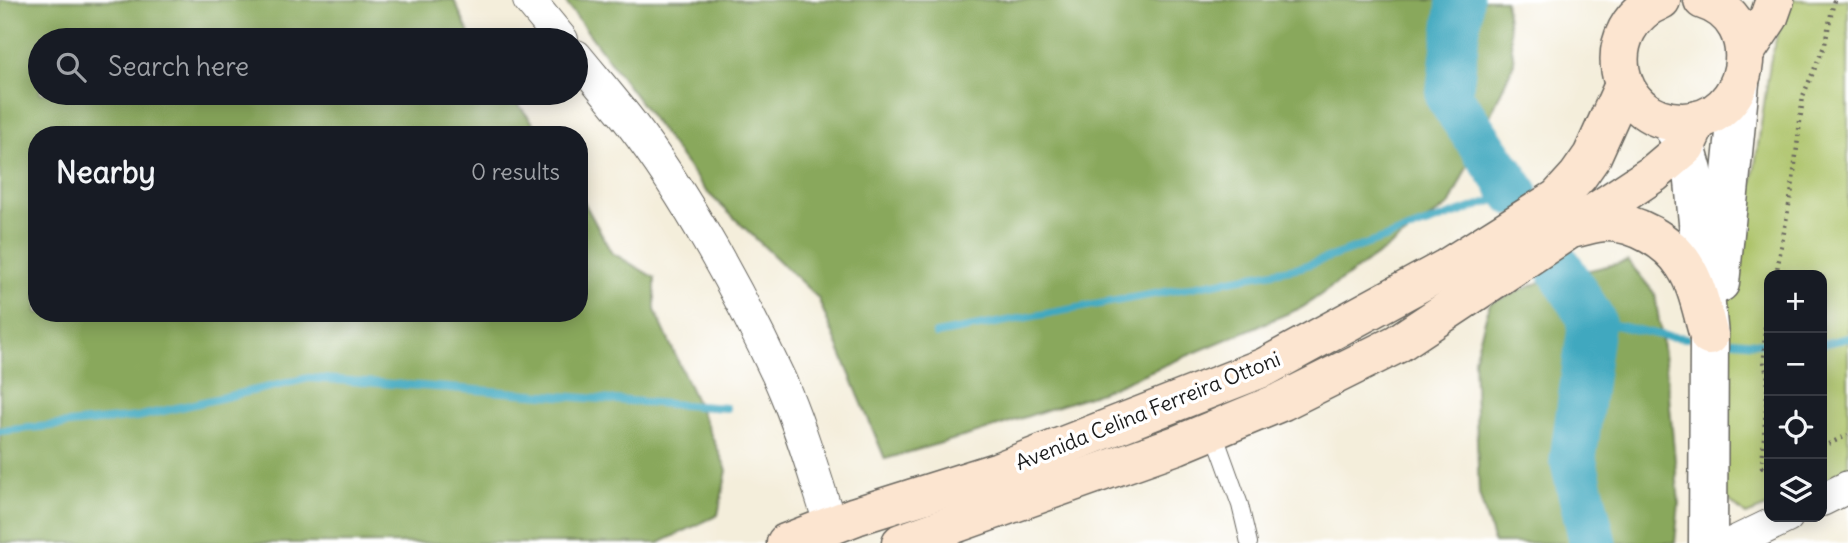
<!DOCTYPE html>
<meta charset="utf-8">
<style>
:root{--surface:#171b24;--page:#242831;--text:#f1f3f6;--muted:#9ea1a6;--line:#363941}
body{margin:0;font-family:Delius,sans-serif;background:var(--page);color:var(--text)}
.controls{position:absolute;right:21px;bottom:21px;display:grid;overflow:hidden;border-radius:14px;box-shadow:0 4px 18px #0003}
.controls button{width:63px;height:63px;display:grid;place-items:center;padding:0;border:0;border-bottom:2px solid var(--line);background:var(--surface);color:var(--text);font:35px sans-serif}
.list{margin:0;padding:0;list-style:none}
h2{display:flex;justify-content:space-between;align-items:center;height:91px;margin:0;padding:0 28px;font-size:30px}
h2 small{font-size:23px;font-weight:400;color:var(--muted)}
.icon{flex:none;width:38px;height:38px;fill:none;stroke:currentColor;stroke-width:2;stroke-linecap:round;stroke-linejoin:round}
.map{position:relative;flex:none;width:1848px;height:543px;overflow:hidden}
.search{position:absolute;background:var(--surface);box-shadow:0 4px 18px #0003;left:28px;top:28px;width:560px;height:77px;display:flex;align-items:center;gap:18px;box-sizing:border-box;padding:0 24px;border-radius:38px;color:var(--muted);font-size:26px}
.panel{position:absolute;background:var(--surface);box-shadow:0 4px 18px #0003;left:28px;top:126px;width:560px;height:196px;border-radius:28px}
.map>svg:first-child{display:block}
.green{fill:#acc267;stroke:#646f42;stroke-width:2}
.forest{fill:#89a85c;stroke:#52623c;stroke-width:2}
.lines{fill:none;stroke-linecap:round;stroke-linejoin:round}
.stream{stroke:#3fa8bf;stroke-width:8}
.river{stroke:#3fa8bf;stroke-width:47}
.service-casing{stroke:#68665f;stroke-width:18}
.minor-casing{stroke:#68665f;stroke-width:34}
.tertiary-casing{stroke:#68665f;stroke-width:41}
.secondary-casing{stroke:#68665f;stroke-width:41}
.path{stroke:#68665f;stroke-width:4.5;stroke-dasharray:2 5;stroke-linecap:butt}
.service{stroke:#fff;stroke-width:16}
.minor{stroke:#fff;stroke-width:32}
.tertiary{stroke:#fff;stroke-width:38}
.secondary{stroke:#fce5d0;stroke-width:38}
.labels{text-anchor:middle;stroke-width:7;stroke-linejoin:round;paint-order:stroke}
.street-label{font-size:21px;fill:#1c1c1c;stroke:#fff}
</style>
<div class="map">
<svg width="1848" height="543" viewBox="0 0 1848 543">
<rect width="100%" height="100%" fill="#fff"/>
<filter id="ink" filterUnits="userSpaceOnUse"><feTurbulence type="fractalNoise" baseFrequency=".0143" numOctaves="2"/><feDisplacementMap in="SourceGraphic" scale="14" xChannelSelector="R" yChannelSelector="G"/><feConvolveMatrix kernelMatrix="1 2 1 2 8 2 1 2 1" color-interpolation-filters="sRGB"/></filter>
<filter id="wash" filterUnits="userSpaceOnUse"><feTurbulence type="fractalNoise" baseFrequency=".00686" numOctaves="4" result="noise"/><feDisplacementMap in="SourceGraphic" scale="28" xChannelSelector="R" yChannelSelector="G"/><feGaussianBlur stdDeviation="1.57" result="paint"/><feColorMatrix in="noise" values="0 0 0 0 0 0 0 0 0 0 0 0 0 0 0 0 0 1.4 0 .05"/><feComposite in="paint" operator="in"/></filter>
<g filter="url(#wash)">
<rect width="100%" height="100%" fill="#f4eedb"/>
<path class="green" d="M1786 0H1848V474L1822 485V275H1769V506L1746 515 1722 494 1719 349 1728 285 1752 186 1770 63Z"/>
<g class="forest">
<path d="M0 0H454L472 40H40V93H509L543 135H37V313H579V193L611 252 655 278V310L727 470 718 515 659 543H0Z"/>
<path d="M564 0H1505L1514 63 1450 204 1303 307 1101 392 980 432 885 459 818 298 706 191Z"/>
<path d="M1628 261 1655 294 1667 375 1679 503 1675 543H1494L1479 494 1474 359 1490 303 1543 281Z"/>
</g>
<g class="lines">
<g class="stream">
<path d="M1592 320 1665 336 1686 338"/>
<path d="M936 334 1301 267 1515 193"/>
<path d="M1733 341 1769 344"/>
<path d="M1822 344 1848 338"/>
<path d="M0 431 137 417 309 378 726 408"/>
</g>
<g class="river">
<path d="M1460 0 1449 97 1515 193"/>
<path d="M1559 267 1592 320 1573 459 1593 543"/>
</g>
</g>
</g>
<g filter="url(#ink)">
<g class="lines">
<g class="service-casing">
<path id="service" d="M1213 430 1240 505 1249 543"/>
</g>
<g class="minor-casing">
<g id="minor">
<path d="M529 0 562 40"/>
<path d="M576 56C594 78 613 100 630 122 687 196 741 296 780 380 801 427 815 478 831 526"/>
<path d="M1822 500 1848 487"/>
<path d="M1733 543 1787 517"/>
</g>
</g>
<g class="tertiary-casing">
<g id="tertiary">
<path d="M1669 122 1686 146 1693 171 1709 336 1708 543"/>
<path d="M1720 283 1740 83"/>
</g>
</g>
<g class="secondary-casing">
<g id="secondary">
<path d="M1661 0C1596 26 1611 121 1682 122 1751 122 1769 20 1703 0"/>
<path d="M1745 53 1769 17 1775 0"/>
<path d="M1575 228C1585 226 1596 222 1607 222 1635 222 1669 241 1684 265 1698 286 1702 313 1709 336"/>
<path d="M786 543 856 516 999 471 1265 367 1445 269 1558 198 1578 176 1592 156 1624 85"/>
<path d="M901 543 1177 445 1283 401 1397 344 1653 174 1686 146 1698 120"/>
</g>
</g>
<g class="path">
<path d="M1776 275 1792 189 1803 96 1825 44 1834 0"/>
<path d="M1769 306 1765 325 1764 362 1768 378 1762 467H1769"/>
<path d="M1822 447 1848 435"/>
</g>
<use href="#service" class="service"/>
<use href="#minor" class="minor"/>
<use href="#tertiary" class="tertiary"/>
<use href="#secondary" class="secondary"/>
</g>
</g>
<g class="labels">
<g class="street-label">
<text transform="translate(1148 411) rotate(-22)" y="7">Avenida Celina Ferreira Ottoni</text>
</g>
</g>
</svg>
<div class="controls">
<button>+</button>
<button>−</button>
<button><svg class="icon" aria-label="locate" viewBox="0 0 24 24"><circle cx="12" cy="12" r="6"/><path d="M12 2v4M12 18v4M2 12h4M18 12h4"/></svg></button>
<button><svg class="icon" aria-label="layers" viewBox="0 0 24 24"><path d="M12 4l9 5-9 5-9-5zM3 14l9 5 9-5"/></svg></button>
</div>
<div class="search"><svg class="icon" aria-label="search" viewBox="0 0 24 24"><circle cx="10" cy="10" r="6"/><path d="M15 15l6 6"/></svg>Search here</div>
<section class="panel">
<h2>Nearby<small>0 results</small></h2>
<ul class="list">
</ul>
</section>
</div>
